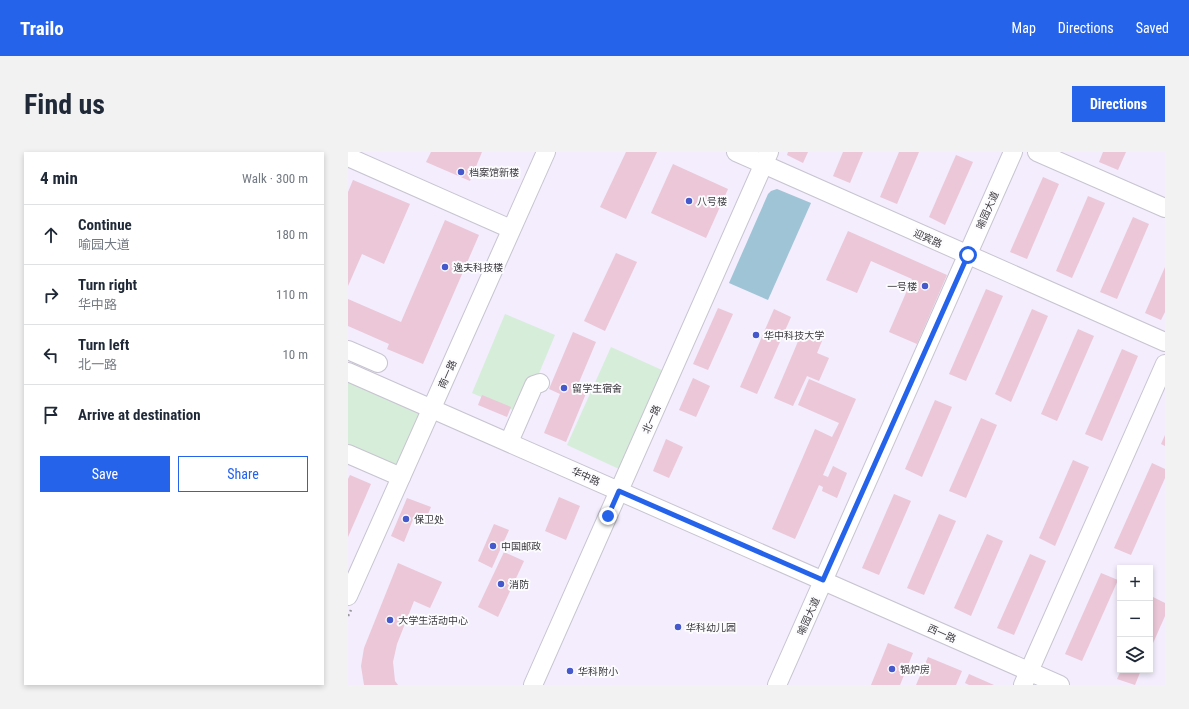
<!DOCTYPE html>
<meta charset="utf-8">
<style>
:root{--surface:#fff;--page:#f2f2f3;--text:#1f2937;--muted:#747a83;--line:#e0e1e3;--accent:#2563eb}
body{margin:0;font-family:"Roboto Condensed","Noto Sans SC",sans-serif;background:var(--page);color:var(--text)}
.controls{position:absolute;right:12px;bottom:12px;display:grid;overflow:hidden;border-radius:0px;box-shadow:0 2px 6px #0003}
.controls button{width:36px;height:36px;display:grid;place-items:center;padding:0;border:0;border-bottom:1px solid var(--line);background:var(--surface);color:var(--text);font:20px sans-serif}
.stop{position:absolute;width:12px;height:12px;margin:-9px;border:3px solid #2563eb;border-radius:50%;background:#fff}
.stop.end{background:#2563eb;border-color:#fff;box-shadow:0 1px 4px #0008}
.list{margin:0;padding:0;list-style:none}
h2{display:flex;justify-content:space-between;align-items:center;height:52px;margin:0;padding:0 16px;font-size:17px}
h2 small{font-size:13px;font-weight:400;color:var(--muted)}
.list li{display:grid;grid-template-columns:26px 1fr auto;gap:12px;align-items:center;box-sizing:border-box;height:60px;padding:0 16px;border-top:1px solid var(--line)}
.list b{display:block;font-size:15px;white-space:nowrap}
.list p{margin:0;font-size:13px;white-space:nowrap;color:var(--muted)}
.list em{font-size:13px;font-style:normal;color:var(--muted)}
.actions{display:flex;gap:8px;padding:12px 16px}
.actions a{flex:1;padding:9px 0;border:1px solid var(--accent);border-radius:0px;text-align:center;font-size:14px;color:var(--accent)}
.actions .main{background:var(--accent);color:#fff}
.icon{flex:none;width:22px;height:22px;fill:none;stroke:currentColor;stroke-width:2;stroke-linecap:round;stroke-linejoin:round}
.map{position:relative;flex:none;width:817px;height:533px;overflow:hidden;border-radius:0px}
header{display:flex;align-items:center;gap:24px;box-sizing:border-box;height:56px;padding:0 20px;background:var(--accent);color:#fff}
header strong{font-size:19px}
nav{display:flex;gap:22px;margin-inline-start:auto;font-size:14px}
.intro{display:flex;align-items:center;justify-content:space-between;box-sizing:border-box;height:96px;padding:0 24px}
h1{margin:0;font-size:28px}
.button{padding:10px 18px;border-radius:0px;background:var(--accent);color:#fff;font-size:14px;font-weight:700}
main{display:flex;gap:24px;padding:0 24px}
aside{flex:1;background:var(--surface);border-radius:0px;box-shadow:0 2px 6px #0003}
.map>svg:first-child{display:block}
.built{fill:#f3edfd;fill-rule:evenodd}
.green{fill:#d6edd9}
.water{fill:#9fc4d5}
.building{fill:#ebc7d8}
.lines{fill:none;stroke-linecap:round;stroke-linejoin:round}
.minor-casing{stroke:#c8c4d0;stroke-width:20}
.path{stroke:#97969a;stroke-width:2.5;stroke-dasharray:2 3;stroke-linecap:butt}
.minor{stroke:#fff;stroke-width:18}
.route{stroke:#2563eb;stroke-width:5}
.poi-dot{fill:#4558cc;stroke:#fcfbfd;stroke-width:1.5}
.labels{text-anchor:middle;stroke-width:4;stroke-linejoin:round;paint-order:stroke}
.poi-label{font-size:10px;fill:#3b393e;stroke:#fcfbfd;text-anchor:start}
.street-label{font-size:10px;fill:#3b393e;stroke:#fcfbfd}
</style>
<header>
<strong>Trailo</strong>
<nav><a>Map</a><a>Directions</a><a>Saved</a></nav>
</header>
<div class="intro"><h1>Find us</h1><a class="button">Directions</a></div>
<main>
<aside>
<h2>4 min<small>Walk · 300 m</small></h2>
<ul class="list">
<li><svg class="icon" aria-label="ahead" viewBox="0 0 24 24"><path d="M12 20V5M6 11l6-6 6 6"/></svg><div><b>Continue</b><p>喻园大道</p></div><em>180 m</em></li>
<li><svg class="icon" aria-label="right" viewBox="0 0 24 24"><path d="M7 20v-9h11M14 6l5 5-5 5"/></svg><div><b>Turn right</b><p>华中路</p></div><em>110 m</em></li>
<li><svg class="icon" aria-label="left" viewBox="0 0 24 24"><path d="M17 20v-9H6M10 6l-5 5 5 5"/></svg><div><b>Turn left</b><p>北一路</p></div><em>10 m</em></li>
<li><svg class="icon" aria-label="arrive" viewBox="0 0 24 24"><path d="M6 21V4h12l-3 4 3 4H6"/></svg><div><b>Arrive at destination</b></div></li>
</ul>
<div class="actions"><a class="main">Save</a><a>Share</a></div>
</aside>
<div class="map">
<svg width="817" height="533" viewBox="0 0 817 533">
<rect width="100%" height="100%" fill="#fcfbfd"/>
<path class="built" d="M0 0H817V533H0ZM772 416H802V518H772Z"/>
<g class="green">
<path d="M157 162 207 183 174 262 124 241Z"/>
<path d="M263 195 316 219 271 317 219 293Z"/>
<path d="M0 226 75 259 50 314 0 292Z"/>
</g>
<path class="water" d="M429 37 463 51 420 148 381 131 420 42 423 39Z"/>
<g class="building">
<path d="M83 0H134L122 29 78 10Z"/>
<path d="M278 0H309L278 67 252 55Z"/>
<path d="M440 0H460L455 11 439 3Z"/>
<path d="M495 0H515L502 31 485 24Z"/>
<path d="M551 0H571L549 52 532 45Z"/>
<path d="M755 0H778L770 18 751 10Z"/>
<path d="M608 3 625 10 597 73 581 65Z"/>
<path d="M325 12 380 37 358 86 303 61Z"/>
<path d="M695 25 711 32 679 107 662 100Z"/>
<path d="M5 28 62 52 36 112 14 102 0 134V40Z"/>
<path d="M740 44 757 51 724 126 708 119Z"/>
<path d="M785 65 801 72 769 147 752 140Z"/>
<path d="M97 68 131 83 75 212 39 197 41 192 0 174V147L53 170Z"/>
<path d="M500 79 599 123 569 192 541 180 564 127 523 109 509 141 478 128Z"/>
<path d="M268 101 289 110 257 179 236 169Z"/>
<path d="M817 115V160L813 168 797 161Z"/>
<path d="M638 137 655 144 618 229 601 222Z"/>
<path d="M370 156 385 162 360 218 345 212Z"/>
<path d="M426 157 443 165 409 242 392 235Z"/>
<path d="M684 157 700 164 663 250 647 242Z"/>
<path d="M730 177 746 184 709 269 693 262Z"/>
<path d="M225 180 248 190 229 235 239 239 218 290 196 281 212 242 201 237Z"/>
<path d="M454 180 474 189 469 201 481 206 471 229 459 224 445 254 426 246Z"/>
<path d="M774 197 790 204 754 289 737 282Z"/>
<path d="M345 226 362 234 348 265 331 258Z"/>
<path d="M461 227 508 247 475 323 480 325 485 314 499 321 489 346 474 339 475 335 471 333 447 387 424 377 467 277 484 285 491 271 450 253Z"/>
<path d="M134 243 163 255 159 265 130 253Z"/>
<path d="M587 248 604 255 574 325 557 317Z"/>
<path d="M633 266 649 273 618 346 601 339Z"/>
<path d="M817 283V294L813 292Z"/>
<path d="M318 287 335 295 321 326 305 319Z"/>
<path d="M725 308 741 315 707 394 691 386Z"/>
<path d="M804 311 817 317V326L783 403 766 396Z"/>
<path d="M2 323 23 332 0 385V327Z"/>
<path d="M546 342 563 349 531 423 514 416Z"/>
<path d="M211 345 232 354 218 388 197 379Z"/>
<path d="M59 346 83 355 77 369 66 365 56 390 43 384Z"/>
<path d="M591 362 608 369 576 443 559 436Z"/>
<path d="M146 372 161 378 144 416 130 409Z"/>
<path d="M639 382 655 389 623 464 606 456Z"/>
<path d="M156 400 176 409 150 465 130 455Z"/>
<path d="M682 402 698 409 666 483 649 476Z"/>
<path d="M50 411 94 430 82 456 66 449 49 492 45 510 47 529 50 533H16L13 514 16 496Z"/>
<path d="M753 421 770 428 734 509 717 502Z"/>
<path d="M805 445 817 451V464L802 498V452Z"/>
<path d="M540 491 565 501 552 533H523Z"/>
<path d="M580 505 614 519 608 533H568Z"/>
<path d="M773 518H793L787 533 769 527Z"/>
<path d="M621 522 646 533H621L617 531Z"/>
</g>
<g class="lines">
<g class="minor-casing">
<g id="minor">
<path d="M388 0 817 190"/>
<path d="M689 0 817 56"/>
<path d="M0 5 163 77"/>
<path d="M0 198 30 211"/>
<path d="M0 220 712 533"/>
<path d="M161 290 186 233 192 231"/>
<path d="M0 302 53 325"/>
<path d="M0 444 198 0"/>
<path d="M185 533 421 0"/>
<path d="M429 533 665 0"/>
<path d="M675 533 817 212"/>
</g>
</g>
<path class="path" d="M0 464 3 458"/>
<use href="#minor" class="minor"/>
</g>
<g class="lines">
<path class="route" d="M260 364 271 339 475 428 620 103"/>
</g>
<g class="poi-dot">
<circle cx="113" cy="20" r="4"/>
<circle cx="341" cy="49" r="4"/>
<circle cx="97" cy="115" r="4"/>
<circle cx="577" cy="134" r="4"/>
<circle cx="408" cy="183" r="4"/>
<circle cx="216" cy="236" r="4"/>
<circle cx="58" cy="367" r="4"/>
<circle cx="145" cy="394" r="4"/>
<circle cx="153" cy="432" r="4"/>
<circle cx="42" cy="468" r="4"/>
<circle cx="330" cy="475" r="4"/>
<circle cx="544" cy="517" r="4"/>
<circle cx="222" cy="519" r="4"/>
</g>
<g class="labels">
<g class="poi-label">
<text x="121" y="24">档案馆新楼</text>
<text x="349" y="53">八号楼</text>
<text x="105" y="119">逸夫科技楼</text>
<text x="569" y="138" text-anchor="end">一号楼</text>
<text x="416" y="187">华中科技大学</text>
<text x="224" y="240">留学生宿舍</text>
<text x="66" y="371">保卫处</text>
<text x="153" y="398">中国邮政</text>
<text x="161" y="436">消防</text>
<text x="50" y="472">大学生活动中心</text>
<text x="338" y="479">华科幼儿园</text>
<text x="552" y="521">锅炉房</text>
<text x="230" y="523">华科附小</text>
</g>
<g class="street-label">
<text transform="translate(639 58) rotate(-66)" y="4">喻园大道</text>
<text transform="translate(580 86) rotate(24)" y="4">迎宾路</text>
<text transform="translate(99 222) rotate(-66)" y="4">南一路</text>
<text transform="translate(303 267) rotate(-66)" y="4">北一路</text>
<text transform="translate(238 324) rotate(24)" y="4">华中路</text>
<text transform="translate(460 464) rotate(-66)" y="4">喻园大道</text>
<text transform="translate(594 481) rotate(24)" y="4">西一路</text>
</g>
</g>
</svg>
<div class="controls">
<button>+</button>
<button>−</button>
<button><svg class="icon" aria-label="layers" viewBox="0 0 24 24"><path d="M12 4l9 5-9 5-9-5zM3 14l9 5 9-5"/></svg></button>
</div>
<div class="stop" style="left:620px;top:103px"></div>
<div class="stop end" style="left:260px;top:364px"></div>
</div>
</main>
